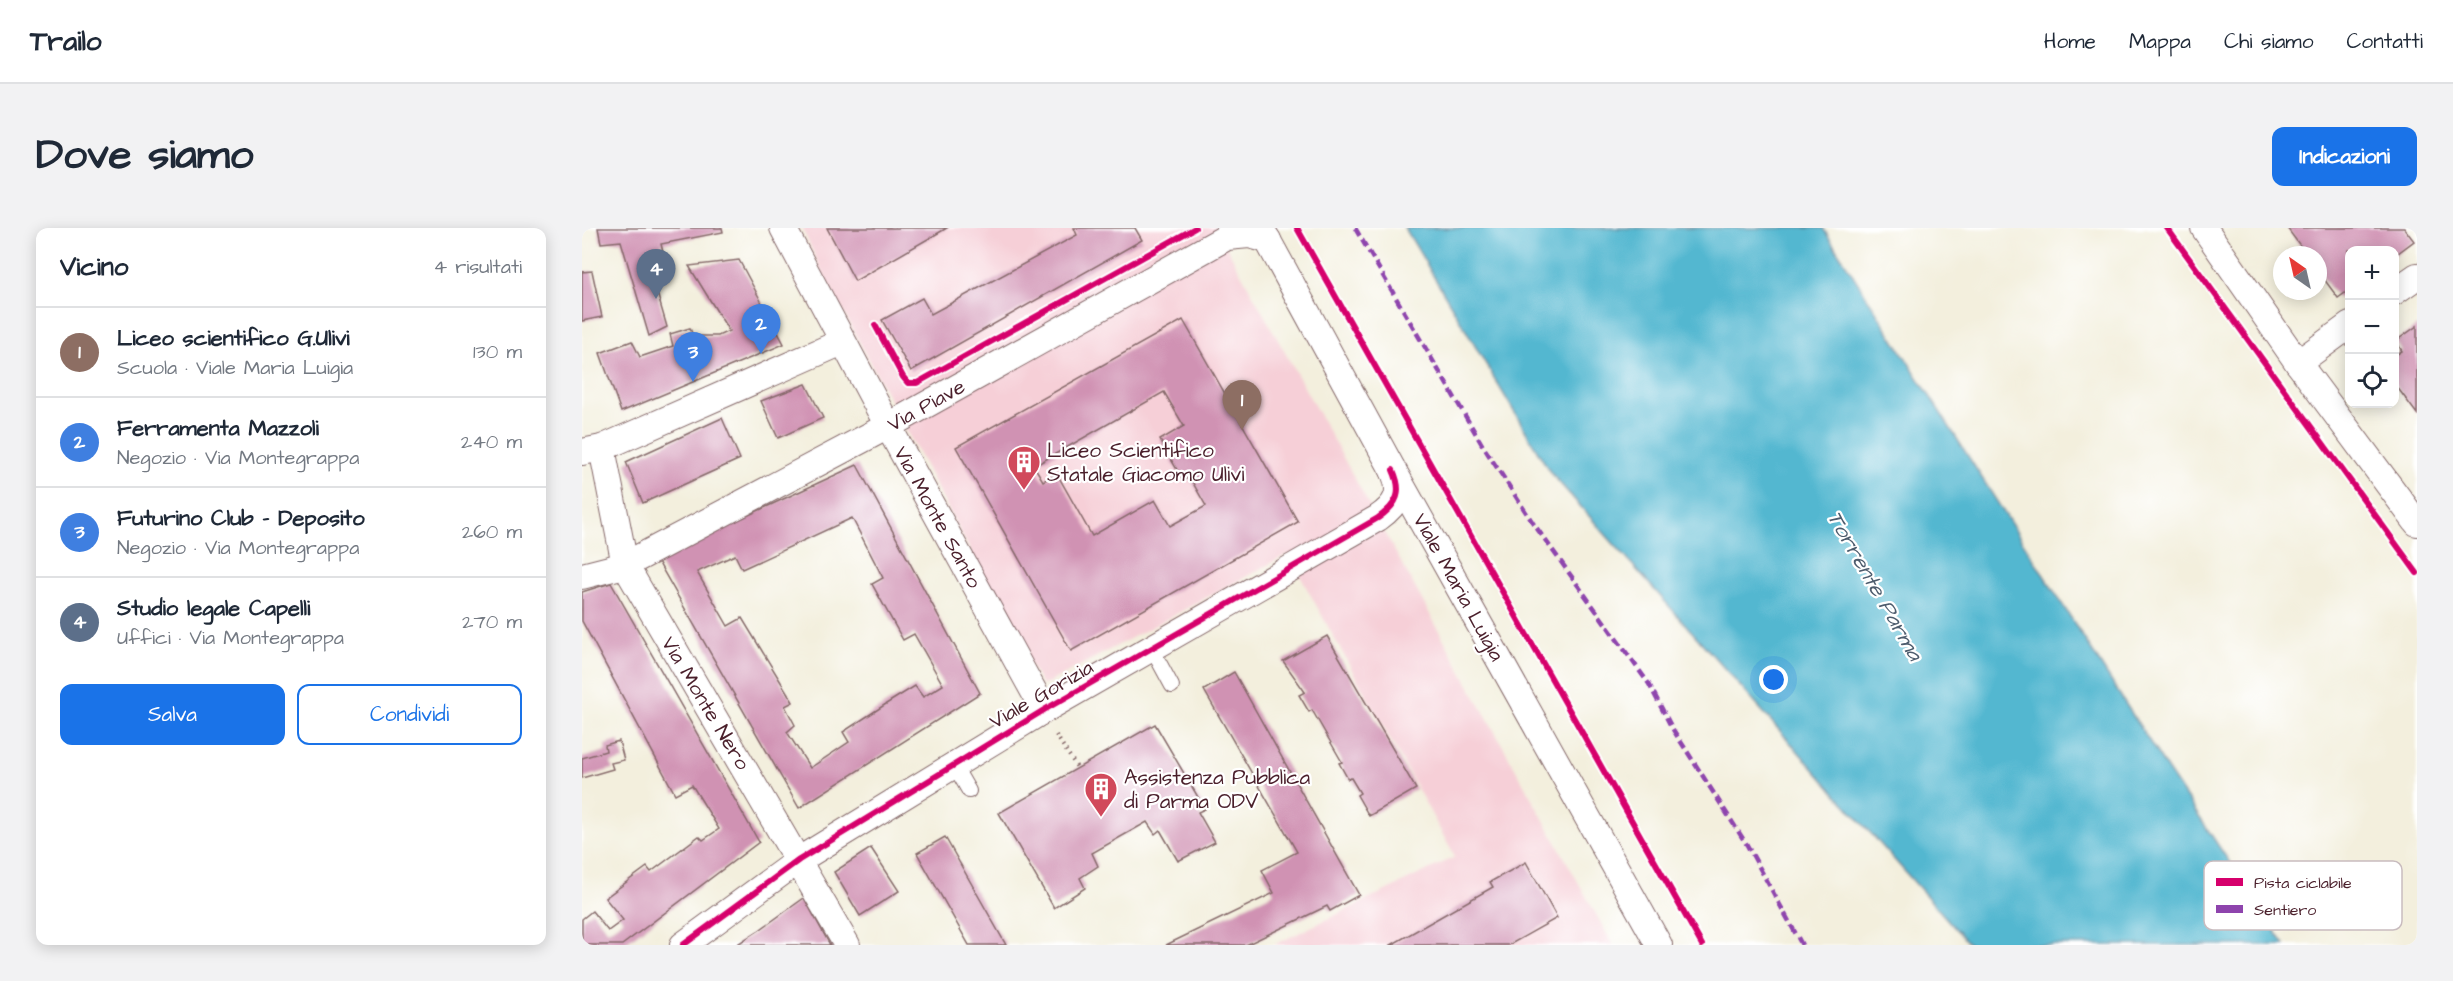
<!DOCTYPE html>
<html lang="it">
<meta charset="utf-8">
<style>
:root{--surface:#fff;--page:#f2f2f3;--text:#1f2937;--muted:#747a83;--line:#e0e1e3;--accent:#1a73e8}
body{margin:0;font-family:"Architects Daughter",sans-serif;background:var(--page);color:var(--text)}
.controls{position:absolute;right:18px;top:18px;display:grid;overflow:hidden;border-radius:12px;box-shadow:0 3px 15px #0003}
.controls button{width:54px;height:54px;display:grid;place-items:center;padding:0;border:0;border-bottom:2px solid var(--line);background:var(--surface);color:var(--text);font:30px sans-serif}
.compass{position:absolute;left:1691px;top:18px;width:54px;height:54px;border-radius:50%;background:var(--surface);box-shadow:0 3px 15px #0003;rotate:326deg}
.you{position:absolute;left:1192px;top:452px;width:21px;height:21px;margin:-15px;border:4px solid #fff;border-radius:50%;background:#1a73e8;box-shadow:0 0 0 9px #1a73e833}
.badge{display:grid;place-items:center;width:39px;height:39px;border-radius:50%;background:var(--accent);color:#fff;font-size:20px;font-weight:700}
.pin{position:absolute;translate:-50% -50px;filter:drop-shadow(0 2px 3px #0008)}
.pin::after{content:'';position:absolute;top:32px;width:21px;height:18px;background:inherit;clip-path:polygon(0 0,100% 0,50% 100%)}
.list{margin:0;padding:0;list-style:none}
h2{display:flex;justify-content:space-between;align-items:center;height:78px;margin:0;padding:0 24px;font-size:26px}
h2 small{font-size:20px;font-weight:400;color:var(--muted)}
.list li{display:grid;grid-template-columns:39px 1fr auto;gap:18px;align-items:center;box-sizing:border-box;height:90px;padding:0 24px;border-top:2px solid var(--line)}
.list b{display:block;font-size:22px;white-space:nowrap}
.list p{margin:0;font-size:20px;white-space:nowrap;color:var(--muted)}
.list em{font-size:20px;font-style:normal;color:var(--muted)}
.actions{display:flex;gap:12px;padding:18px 24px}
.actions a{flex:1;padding:14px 0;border:2px solid var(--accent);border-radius:12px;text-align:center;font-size:21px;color:var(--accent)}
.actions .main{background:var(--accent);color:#fff}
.icon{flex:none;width:33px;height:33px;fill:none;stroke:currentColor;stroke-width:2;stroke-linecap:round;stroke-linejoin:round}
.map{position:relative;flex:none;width:1835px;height:717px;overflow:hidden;border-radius:12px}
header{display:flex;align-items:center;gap:36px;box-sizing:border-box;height:84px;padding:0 30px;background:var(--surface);border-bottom:2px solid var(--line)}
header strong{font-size:28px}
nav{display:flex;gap:33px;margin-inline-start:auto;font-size:21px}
.intro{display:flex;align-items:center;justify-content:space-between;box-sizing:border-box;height:144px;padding:0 36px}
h1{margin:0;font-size:42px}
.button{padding:15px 27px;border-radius:12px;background:var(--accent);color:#fff;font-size:21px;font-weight:700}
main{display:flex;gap:36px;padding:0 36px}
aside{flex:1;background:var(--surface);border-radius:12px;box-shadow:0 3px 15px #0003}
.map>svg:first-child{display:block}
.built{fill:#f6cfd7}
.water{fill:#52b7d0;stroke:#4e6b7e;stroke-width:1.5}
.building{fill:#d092b3;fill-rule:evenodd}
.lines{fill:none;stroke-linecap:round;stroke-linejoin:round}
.lane-casing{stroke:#856869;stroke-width:16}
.street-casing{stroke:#856869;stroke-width:28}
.path{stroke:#856869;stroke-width:4;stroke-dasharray:1.5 4.5;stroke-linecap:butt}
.lane{stroke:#fff;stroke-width:14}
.street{stroke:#fff;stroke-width:26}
.quiet{stroke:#8e44ad;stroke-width:4.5;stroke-dasharray:9 4.5;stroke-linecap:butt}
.cycleway-casing{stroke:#fff;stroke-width:10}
.cycleway{stroke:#d6006c;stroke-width:6}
.labels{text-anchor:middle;stroke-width:4.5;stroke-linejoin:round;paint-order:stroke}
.street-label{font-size:21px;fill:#4a1f2b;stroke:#fff}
.poi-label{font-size:21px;fill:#4a1f2b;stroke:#fff;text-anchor:start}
.water-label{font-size:22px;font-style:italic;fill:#4d5c6d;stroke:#fff}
.key{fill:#fff;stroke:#c9bcbf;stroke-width:1.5}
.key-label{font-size:16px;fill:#4a1f2b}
</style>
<header>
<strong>Trailo</strong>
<nav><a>Home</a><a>Mappa</a><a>Chi siamo</a><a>Contatti</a></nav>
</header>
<div class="intro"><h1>Dove siamo</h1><a class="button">Indicazioni</a></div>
<main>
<aside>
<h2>Vicino<small>4 risultati</small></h2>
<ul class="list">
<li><span class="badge" style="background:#8d6e63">1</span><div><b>Liceo scientifico G.Ulivi</b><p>Scuola · Viale Maria Luigia</p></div><em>130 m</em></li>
<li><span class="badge" style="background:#3f7fe0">2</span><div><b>Ferramenta Mazzoli</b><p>Negozio · Via Montegrappa</p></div><em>240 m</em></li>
<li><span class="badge" style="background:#3f7fe0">3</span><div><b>Futurino Club - Deposito</b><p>Negozio · Via Montegrappa</p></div><em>260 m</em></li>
<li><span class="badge" style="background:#5c6f8a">4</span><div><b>Studio legale Capelli</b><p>Uffici · Via Montegrappa</p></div><em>270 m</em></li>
</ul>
<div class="actions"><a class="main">Salva</a><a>Condividi</a></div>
</aside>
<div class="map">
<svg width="1835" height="717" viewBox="0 0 1835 717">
<rect width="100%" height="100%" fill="#fff"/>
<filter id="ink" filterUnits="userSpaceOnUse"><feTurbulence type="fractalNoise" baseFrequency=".0167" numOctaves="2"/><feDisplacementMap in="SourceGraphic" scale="12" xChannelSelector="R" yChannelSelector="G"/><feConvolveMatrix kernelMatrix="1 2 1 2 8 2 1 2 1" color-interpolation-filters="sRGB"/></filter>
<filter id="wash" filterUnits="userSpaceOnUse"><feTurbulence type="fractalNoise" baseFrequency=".008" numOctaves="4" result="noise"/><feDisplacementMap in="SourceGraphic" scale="24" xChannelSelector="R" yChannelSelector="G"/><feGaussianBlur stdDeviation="1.35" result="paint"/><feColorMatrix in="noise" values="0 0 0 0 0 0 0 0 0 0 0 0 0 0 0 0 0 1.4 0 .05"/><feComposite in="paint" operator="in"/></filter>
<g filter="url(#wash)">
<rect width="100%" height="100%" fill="#f3efdd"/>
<path class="built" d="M220 0H634L1031 717H692L873 629 706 326 460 458 239 42Z"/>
<path class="water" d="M823 0H1241L1585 541 1703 717H1388L968 244Z"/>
<g id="blocks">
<g class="building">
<path d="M16 0H140L141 4 79 16 85 40 69 44 85 99 67 108 39 13 19 15Z"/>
<path d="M245 0H365L273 53Z"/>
<path d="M492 0H553L560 12 329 143 300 92 340 70 349 86 495 7Z"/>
<path d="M1705 0H1822L1832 13 1812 28V22H1767V62L1756 70 1736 43V27H1725Z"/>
<path d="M157 32 202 116 39 184 18 125 50 113 58 129 91 118 88 106 108 100 111 108H136L147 103 107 38Z"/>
<path d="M10 43 20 89 0 93V44Z"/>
<path d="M601 92 716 294 489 423 374 219ZM582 164 602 198 578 212 601 252 608 250 624 278 588 298 573 272 510 308 475 246 461 253 452 238Z"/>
<path d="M1835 98V186L1812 155V128L1820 123 1814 113Z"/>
<path d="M224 156 241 190 196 210 179 173Z"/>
<path d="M140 190 158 231 61 275 44 234Z"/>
<path d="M275 237 398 465 217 580 74 330ZM270 290 301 350 290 356 321 412 332 406 361 457 341 469 333 458 304 476 261 504 267 514 228 540 205 504 213 497 203 478 211 474 160 390 146 398 115 344 153 327 160 341Z"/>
<path d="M29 355 177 614 40 717H0V691L10 683 26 703 41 692 23 670 65 639 69 644 117 608 121 612 137 601 110 557 93 566 0 393V364Z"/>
<path d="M745 408 834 561 787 588 775 567 778 565 769 550 766 551 757 535 760 534 730 482 727 484 717 467 723 464 701 433Z"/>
<path d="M652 444 777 667 748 683 745 678 664 717H584L692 665 680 642 715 624 622 462Z"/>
<path d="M573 496 623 581 616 584 633 614 596 633 578 602 573 606 565 594 510 625 516 638 498 650 503 660 472 680 417 585Z"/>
<path d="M37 513 42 532 29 535 31 541 0 550V530L24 523 23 517Z"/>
<path d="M363 609 424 717H387L335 625Z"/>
<path d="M289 620 317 663 278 688 252 644Z"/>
<path d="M944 634 975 690 927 717H809L911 659 908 654Z"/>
<path d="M222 670 248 717H154L176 703Z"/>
</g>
</g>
</g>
<g filter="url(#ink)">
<use href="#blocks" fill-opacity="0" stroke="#856869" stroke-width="1.5"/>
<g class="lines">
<g class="lane-casing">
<g id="lane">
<path d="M570 421 590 458"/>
<path d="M372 537 387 563"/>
</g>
</g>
<g class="street-casing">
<g id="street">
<path d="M201 0 306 198 462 482"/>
<path d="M679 0 811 242 1077 717"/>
<path d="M1622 0 1716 135 1835 295"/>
<path d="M1812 64 1835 48"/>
<path d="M1716 135 1768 97"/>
<path d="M20 220 43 337 265 717"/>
<path d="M0 224 20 220 260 114"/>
<path d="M0 348 43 337 306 198 645 9 667 7 686 12"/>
<path d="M101 717 217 632 462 482 796 290C816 276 821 264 811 242"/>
</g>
</g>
<path class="path" d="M474 507 496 541"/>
<use href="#lane" class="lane"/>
<use href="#street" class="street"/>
<path class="quiet" d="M773 0 901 218 951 295 1067 456 1090 500 1165 617 1220 717"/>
<g class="cycleway-casing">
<g id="cycleway">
<path d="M715 0 1120 717"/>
<path d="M1585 0 1835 345"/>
<path d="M293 97 321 149 326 155H335L613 0"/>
<path d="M101 717 217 632 462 482 796 290C816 276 821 264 811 242"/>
</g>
</g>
<use href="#cycleway" class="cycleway"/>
</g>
</g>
<defs>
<g id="building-pin" transform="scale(1.725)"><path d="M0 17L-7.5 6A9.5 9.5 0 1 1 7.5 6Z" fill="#d1495b" stroke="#fff"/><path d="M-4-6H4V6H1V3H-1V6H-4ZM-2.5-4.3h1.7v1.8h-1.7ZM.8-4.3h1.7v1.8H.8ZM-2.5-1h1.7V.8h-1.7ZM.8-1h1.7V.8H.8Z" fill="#fff"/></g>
</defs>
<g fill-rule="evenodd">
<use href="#building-pin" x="442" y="234"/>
<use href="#building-pin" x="519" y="561"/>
</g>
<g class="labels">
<g class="street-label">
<text transform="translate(344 177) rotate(-29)" y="7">Via Piave</text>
<text transform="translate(356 289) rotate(61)" y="7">Via Monte Santo</text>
<text transform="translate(877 359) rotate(61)" y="7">Viale Maria Luigia</text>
<text transform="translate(459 466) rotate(-30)" y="7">Viale Gorizia</text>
<text transform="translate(124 475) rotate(59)" y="7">Via Monte Nero</text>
</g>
<g class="poi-label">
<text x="465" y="229">Liceo Scientifico<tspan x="465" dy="24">Statale Giacomo Ulivi</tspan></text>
<text x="542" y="556">Assistenza Pubblica<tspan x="542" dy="24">di Parma ODV</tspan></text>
</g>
<g class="water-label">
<text transform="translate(1294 357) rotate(60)" y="8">Torrente Parma</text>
</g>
</g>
<rect x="1622" y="633" width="198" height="69" rx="9" class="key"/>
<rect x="1634" y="650" width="27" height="8" fill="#d6006c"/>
<rect x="1634" y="677" width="27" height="8" fill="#8e44ad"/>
<g class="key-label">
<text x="1672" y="660">Pista ciclabile</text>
<text x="1672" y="687">Sentiero</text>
</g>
</svg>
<div class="controls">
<button>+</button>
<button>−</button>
<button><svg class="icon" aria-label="locate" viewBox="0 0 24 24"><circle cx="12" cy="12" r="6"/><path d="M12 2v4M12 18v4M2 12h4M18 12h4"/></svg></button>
</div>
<svg class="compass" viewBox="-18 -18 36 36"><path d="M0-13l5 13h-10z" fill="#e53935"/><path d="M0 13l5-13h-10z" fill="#747a83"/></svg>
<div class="you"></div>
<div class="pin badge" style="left:660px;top:202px;background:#8d6e63">1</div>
<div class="pin badge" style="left:179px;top:126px;background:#3f7fe0">2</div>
<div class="pin badge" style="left:111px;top:154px;background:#3f7fe0">3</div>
<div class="pin badge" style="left:74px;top:71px;background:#5c6f8a">4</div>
</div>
</main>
